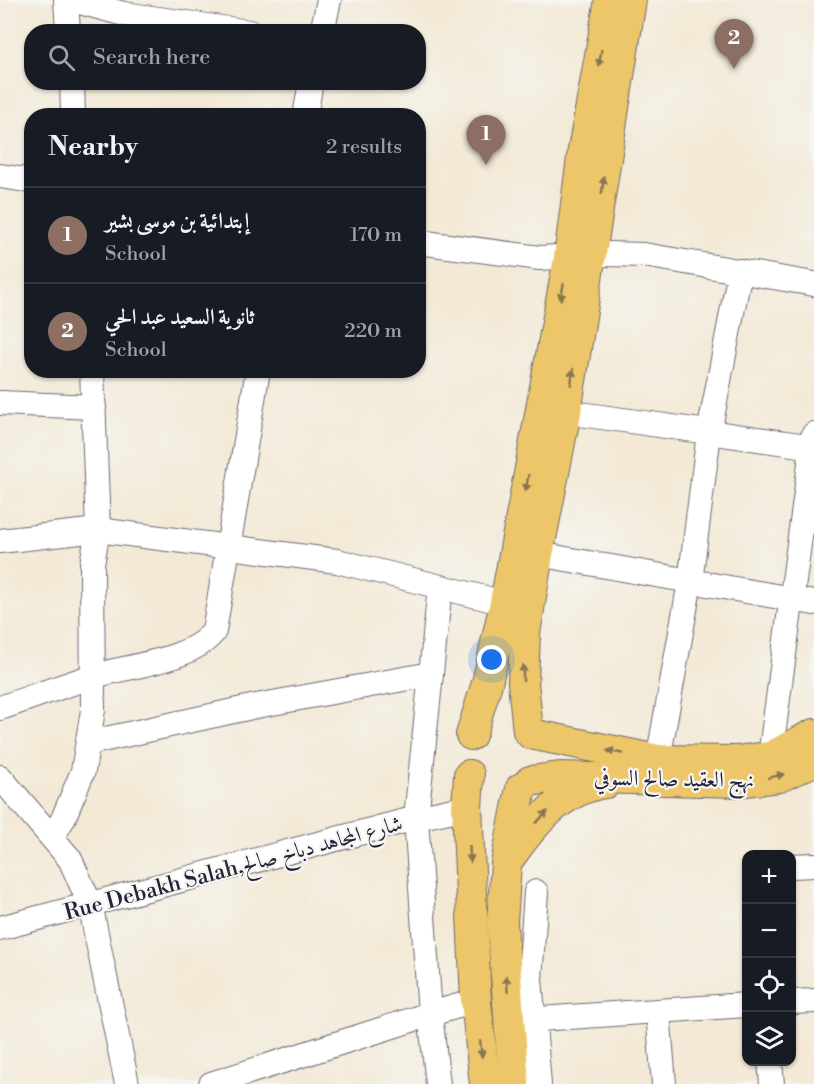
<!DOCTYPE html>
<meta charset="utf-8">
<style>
:root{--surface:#171b24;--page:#20242c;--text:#f1f3f6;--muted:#9ea1a6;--line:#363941;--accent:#d93025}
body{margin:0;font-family:"Libre Bodoni",Amiri,serif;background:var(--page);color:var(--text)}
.controls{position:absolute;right:18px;bottom:18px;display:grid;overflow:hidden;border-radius:12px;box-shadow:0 2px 4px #0004}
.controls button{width:54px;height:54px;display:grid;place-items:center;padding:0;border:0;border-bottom:2px solid var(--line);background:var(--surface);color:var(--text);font:30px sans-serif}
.you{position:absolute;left:492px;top:660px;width:21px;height:21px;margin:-15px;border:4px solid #fff;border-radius:50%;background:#1a73e8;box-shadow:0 0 0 9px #1a73e833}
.badge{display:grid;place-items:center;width:39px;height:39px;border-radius:50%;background:var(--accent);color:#fff;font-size:20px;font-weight:700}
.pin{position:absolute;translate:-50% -50px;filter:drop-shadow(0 2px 3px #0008)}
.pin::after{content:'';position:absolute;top:32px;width:21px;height:18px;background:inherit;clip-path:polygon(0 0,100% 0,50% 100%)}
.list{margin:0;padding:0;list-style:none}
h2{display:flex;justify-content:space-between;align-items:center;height:78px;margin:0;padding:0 24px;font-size:26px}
h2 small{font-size:20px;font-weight:400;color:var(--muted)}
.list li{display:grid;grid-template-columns:39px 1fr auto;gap:18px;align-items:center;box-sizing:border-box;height:96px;padding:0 24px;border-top:2px solid var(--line)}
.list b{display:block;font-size:22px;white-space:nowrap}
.list p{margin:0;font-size:20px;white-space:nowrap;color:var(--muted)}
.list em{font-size:20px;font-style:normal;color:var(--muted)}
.icon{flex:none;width:33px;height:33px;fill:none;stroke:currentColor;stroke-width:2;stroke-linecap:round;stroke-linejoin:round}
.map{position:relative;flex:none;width:814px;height:1084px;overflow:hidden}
.search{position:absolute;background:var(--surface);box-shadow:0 2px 4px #0004;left:24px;top:24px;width:402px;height:66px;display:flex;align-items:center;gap:15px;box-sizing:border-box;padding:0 21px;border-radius:24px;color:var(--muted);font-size:22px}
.panel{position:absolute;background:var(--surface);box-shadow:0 2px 4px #0004;left:24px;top:108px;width:402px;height:270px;border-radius:24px}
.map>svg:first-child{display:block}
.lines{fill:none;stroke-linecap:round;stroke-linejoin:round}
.minor-casing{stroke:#6b6871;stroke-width:26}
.major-casing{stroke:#6b6871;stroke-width:32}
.minor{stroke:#fff;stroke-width:24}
.major{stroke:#ecc669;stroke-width:30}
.oneway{fill:#877452}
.labels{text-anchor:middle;stroke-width:4.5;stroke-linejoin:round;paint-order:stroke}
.street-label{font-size:22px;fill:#22223b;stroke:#f6f6f2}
</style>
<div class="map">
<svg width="814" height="1084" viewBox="0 0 814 1084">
<rect width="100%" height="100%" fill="#f6f6f2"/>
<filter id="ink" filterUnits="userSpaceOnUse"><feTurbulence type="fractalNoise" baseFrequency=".0167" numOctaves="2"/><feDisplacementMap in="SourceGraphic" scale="12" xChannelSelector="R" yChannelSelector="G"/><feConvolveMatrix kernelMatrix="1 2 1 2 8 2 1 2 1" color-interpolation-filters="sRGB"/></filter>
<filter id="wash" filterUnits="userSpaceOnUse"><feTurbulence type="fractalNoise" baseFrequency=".008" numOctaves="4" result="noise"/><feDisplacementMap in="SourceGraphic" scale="24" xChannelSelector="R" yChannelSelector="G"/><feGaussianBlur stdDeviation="1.35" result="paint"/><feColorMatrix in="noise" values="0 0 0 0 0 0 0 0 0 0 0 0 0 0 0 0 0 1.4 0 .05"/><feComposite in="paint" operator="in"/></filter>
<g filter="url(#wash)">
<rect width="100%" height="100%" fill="#f3e9d6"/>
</g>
<g filter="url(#ink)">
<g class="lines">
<g class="minor-casing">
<g id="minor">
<path d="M66 0 68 32"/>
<path d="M72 0 124 14 249 32"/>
<path d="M322 32 329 0"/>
<path d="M72 82 73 116"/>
<path d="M305 116 311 82"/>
<path d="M0 176 32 181"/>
<path d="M418 242 540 258 609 254 644 255 814 284"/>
<path d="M0 403 94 407"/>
<path d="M566 412 814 447"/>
<path d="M0 541 98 530 337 561 505 603"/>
<path d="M538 554 814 603"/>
<path d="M0 708C30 698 61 686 91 677 125 666 193 661 214 631L258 370"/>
<path d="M88 743 256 706 431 674"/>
<path d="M770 757 814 434"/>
<path d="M658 760 690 582 709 433 740 271"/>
<path d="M0 777 70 859 90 904 127 1084"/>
<path d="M52 837 63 819 83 771 93 710 92 564 98 530 92 370"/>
<path d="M792 866 814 865"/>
<path d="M536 892 530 979 539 1084"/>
<path d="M0 928 416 818 467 807"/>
<path d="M792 1002 814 1001"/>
<path d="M658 1012 664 1084"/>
<path d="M510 1021 746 1005"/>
<path d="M770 1062 772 1084"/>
<path d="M211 1084 430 1014 476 1001"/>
<path d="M438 1084 430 1014 416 818 440 587"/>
</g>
</g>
<g class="major-casing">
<g id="major">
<path d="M528 731 523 682 525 633 538 554 566 412 631 0"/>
<path d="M531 734 658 760 736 761 770 757 814 734"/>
<path d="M471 735 487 683 505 603 569 258 583 150 610 0"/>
<path d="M469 775 467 807 476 1001 485 1084"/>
<path d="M530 781 560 777 738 782 779 777 814 761"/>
<path d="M511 856C534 823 563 789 606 783"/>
<path d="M514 1084 502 922 506 864 521 788"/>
</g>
</g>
<use href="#minor" class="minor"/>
<use href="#major" class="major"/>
</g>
<defs><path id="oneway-solid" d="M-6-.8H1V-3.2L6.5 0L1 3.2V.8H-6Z" transform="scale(1.5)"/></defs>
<g class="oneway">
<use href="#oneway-solid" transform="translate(600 58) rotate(100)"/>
<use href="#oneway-solid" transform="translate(603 185) rotate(-81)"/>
<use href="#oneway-solid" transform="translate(562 292) rotate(101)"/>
<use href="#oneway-solid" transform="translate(572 377) rotate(-81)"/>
<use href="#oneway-solid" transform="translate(527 483) rotate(100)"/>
<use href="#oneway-solid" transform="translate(523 673) rotate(-90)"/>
<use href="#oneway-solid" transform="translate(615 752) rotate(-169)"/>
<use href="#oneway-solid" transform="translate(776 776) rotate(-14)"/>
<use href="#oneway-solid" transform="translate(542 817) rotate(-46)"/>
<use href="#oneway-solid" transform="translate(470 854) rotate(86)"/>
<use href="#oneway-solid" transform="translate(507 984) rotate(-95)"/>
<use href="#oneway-solid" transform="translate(481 1049) rotate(84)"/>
</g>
</g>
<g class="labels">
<g class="street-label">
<text transform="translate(674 778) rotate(1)" y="8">نهج العقيد صالح السوفي</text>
<text transform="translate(233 867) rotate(-15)" y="8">Rue Debakh Salah,شارع المجاهد دباخ صالح</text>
</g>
</g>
</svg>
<div class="controls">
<button>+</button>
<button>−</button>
<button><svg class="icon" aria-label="locate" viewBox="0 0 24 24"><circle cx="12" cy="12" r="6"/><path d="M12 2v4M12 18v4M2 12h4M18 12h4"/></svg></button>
<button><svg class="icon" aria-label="layers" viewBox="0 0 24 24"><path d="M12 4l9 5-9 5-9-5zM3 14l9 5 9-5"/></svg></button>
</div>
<div class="you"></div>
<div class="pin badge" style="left:486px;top:165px;background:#8d6e63">1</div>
<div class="pin badge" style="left:734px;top:69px;background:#8d6e63">2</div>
<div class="search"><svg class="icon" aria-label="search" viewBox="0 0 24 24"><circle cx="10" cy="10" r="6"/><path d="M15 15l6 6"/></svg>Search here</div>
<section class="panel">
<h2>Nearby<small>2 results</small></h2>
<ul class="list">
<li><span class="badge" style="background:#8d6e63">1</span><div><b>إبتدائية بن موسى بشير</b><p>School</p></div><em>170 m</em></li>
<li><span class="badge" style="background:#8d6e63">2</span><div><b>ثانوية السعيد عبد الحي</b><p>School</p></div><em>220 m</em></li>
</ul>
</section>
</div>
